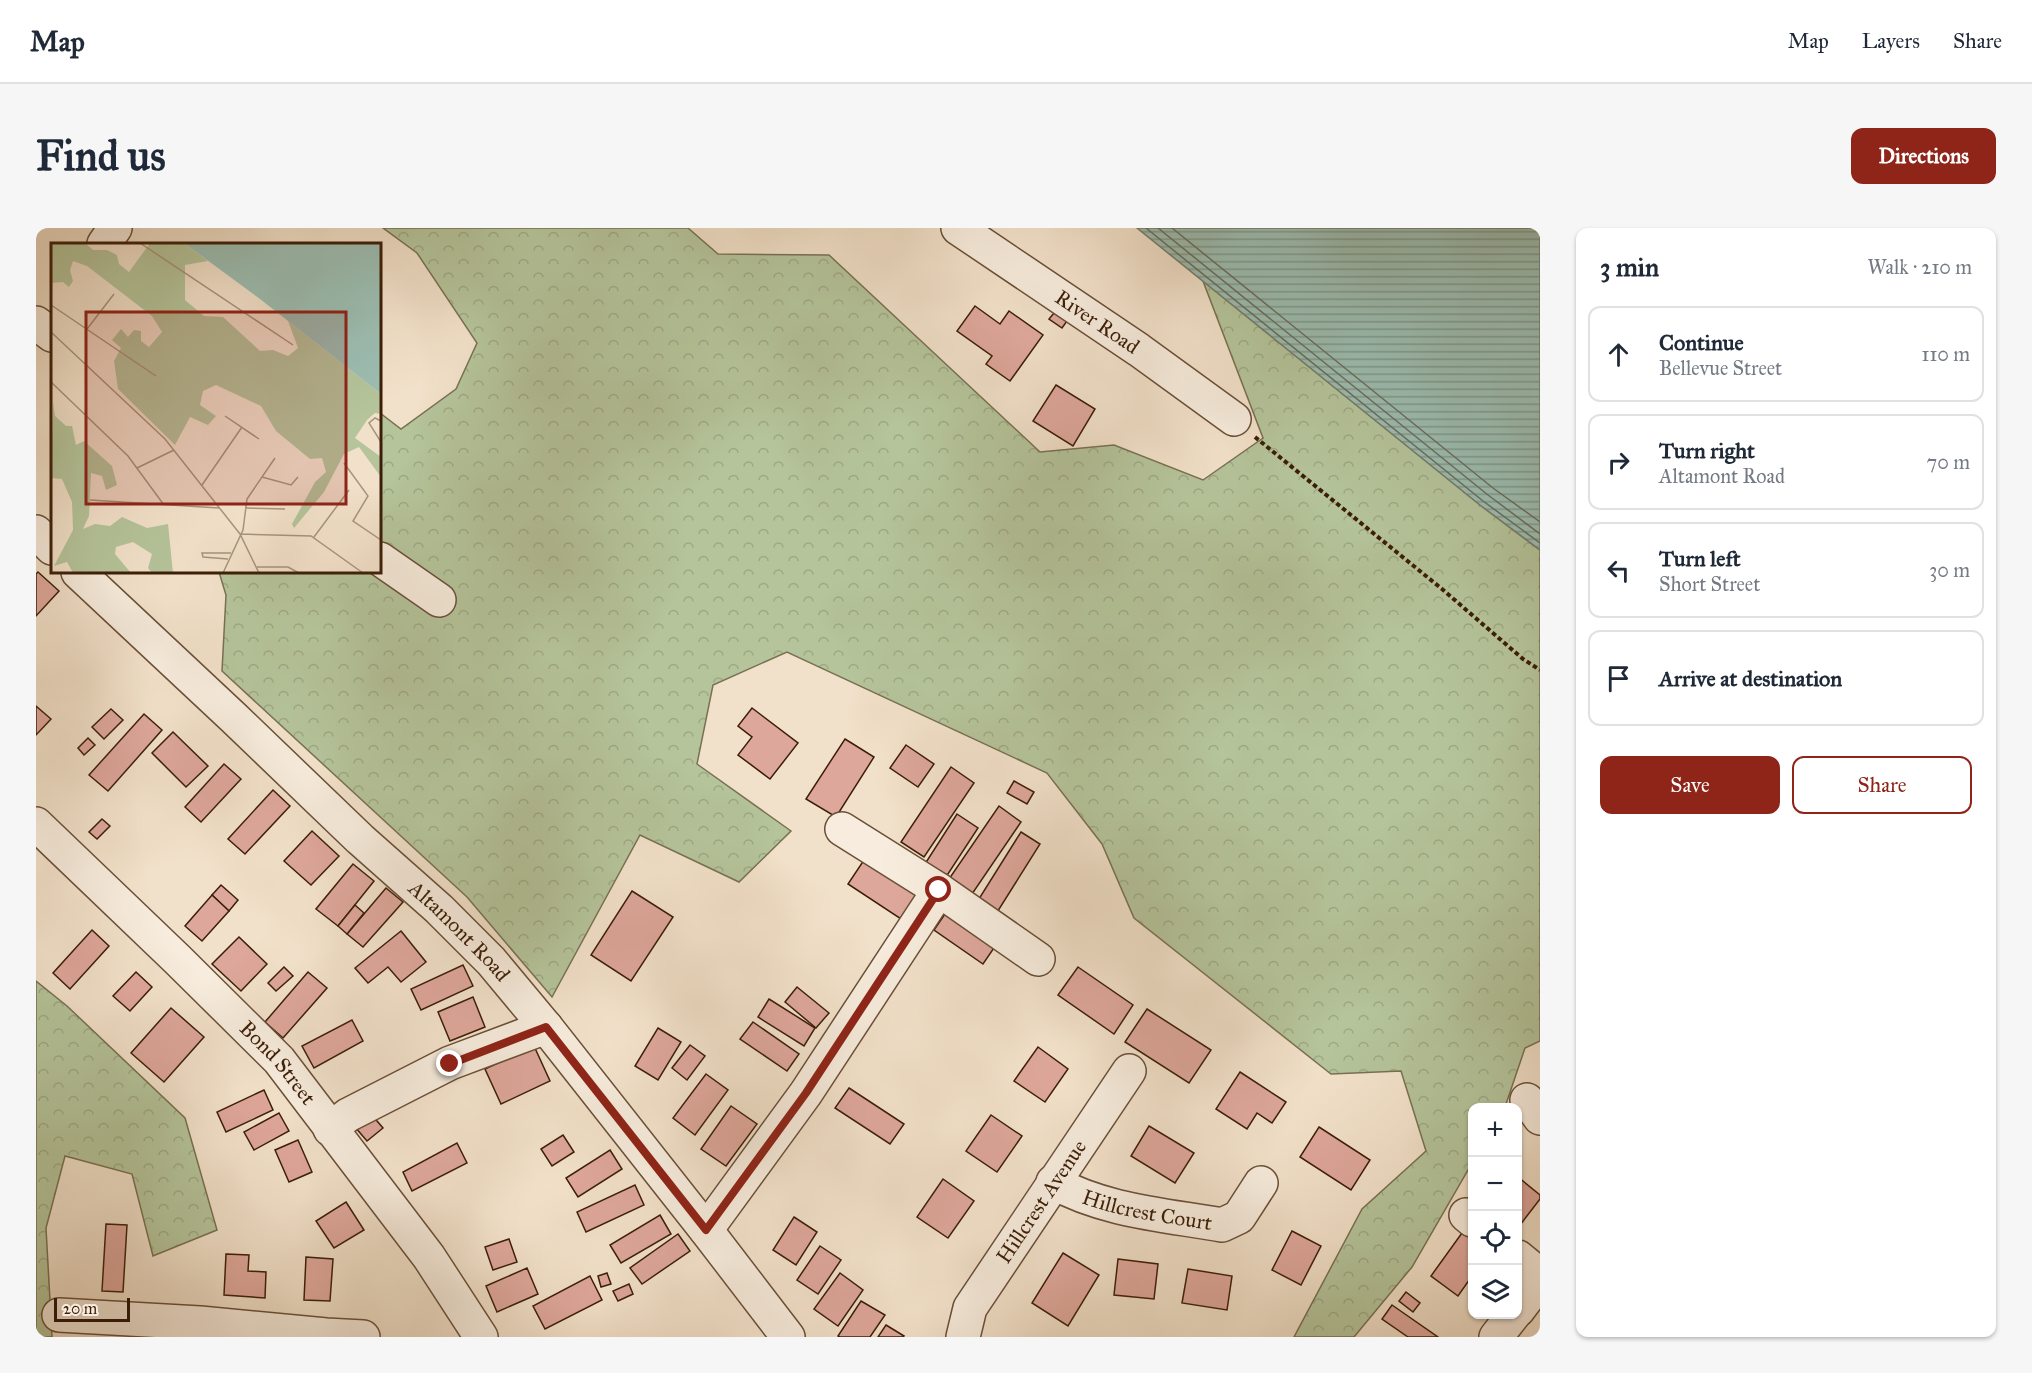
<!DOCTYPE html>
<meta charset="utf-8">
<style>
:root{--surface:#fff;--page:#f6f6f7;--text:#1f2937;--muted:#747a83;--line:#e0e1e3;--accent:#8f2418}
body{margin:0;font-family:"IM FELL Great Primer",serif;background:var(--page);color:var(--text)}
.controls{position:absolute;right:18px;bottom:18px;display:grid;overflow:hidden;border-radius:12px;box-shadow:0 2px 4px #0004}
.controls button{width:54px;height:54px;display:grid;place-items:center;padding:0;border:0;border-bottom:2px solid var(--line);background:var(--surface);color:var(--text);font:30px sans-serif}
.scale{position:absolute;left:18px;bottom:15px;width:76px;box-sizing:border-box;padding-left:6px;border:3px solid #3c1e08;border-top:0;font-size:16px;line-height:21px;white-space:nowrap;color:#3c1e08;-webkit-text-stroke:4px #f7ecdd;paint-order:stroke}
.stop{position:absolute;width:18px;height:18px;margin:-14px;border:4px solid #8f2418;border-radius:50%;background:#fff}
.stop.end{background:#8f2418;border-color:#fff;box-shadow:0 2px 6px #0008}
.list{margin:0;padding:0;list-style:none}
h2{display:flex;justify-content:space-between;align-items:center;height:78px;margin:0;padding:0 24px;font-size:26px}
h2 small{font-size:20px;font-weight:400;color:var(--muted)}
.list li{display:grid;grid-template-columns:39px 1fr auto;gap:18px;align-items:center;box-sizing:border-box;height:96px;margin:0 12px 12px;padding:0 12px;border:2px solid var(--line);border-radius:12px}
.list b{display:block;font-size:22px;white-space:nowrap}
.list p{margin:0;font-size:20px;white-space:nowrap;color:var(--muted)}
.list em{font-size:20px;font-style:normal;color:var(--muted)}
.actions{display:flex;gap:12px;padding:18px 24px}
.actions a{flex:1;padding:14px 0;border:2px solid var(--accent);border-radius:12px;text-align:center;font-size:21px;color:var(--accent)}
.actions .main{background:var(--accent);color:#fff}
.icon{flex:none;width:33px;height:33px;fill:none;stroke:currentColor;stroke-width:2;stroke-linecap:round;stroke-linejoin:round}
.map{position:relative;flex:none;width:1504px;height:1109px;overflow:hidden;border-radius:12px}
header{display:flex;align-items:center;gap:36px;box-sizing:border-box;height:84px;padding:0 30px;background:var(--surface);border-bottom:2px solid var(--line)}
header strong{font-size:28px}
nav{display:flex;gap:33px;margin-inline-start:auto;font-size:21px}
.intro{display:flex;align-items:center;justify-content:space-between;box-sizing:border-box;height:144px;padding:0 36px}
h1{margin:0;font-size:42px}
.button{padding:15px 27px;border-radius:12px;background:var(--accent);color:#fff;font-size:21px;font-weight:700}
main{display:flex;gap:36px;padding:0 36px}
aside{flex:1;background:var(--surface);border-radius:12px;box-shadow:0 2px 4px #0004}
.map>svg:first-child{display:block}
.forest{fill:url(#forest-crowns);stroke:#787152;stroke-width:1.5}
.water{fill:url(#water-rules);stroke:#767e6e;stroke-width:1.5}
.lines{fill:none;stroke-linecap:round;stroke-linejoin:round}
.shore{stroke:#6c6e5d;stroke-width:1.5}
.building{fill:#dea79b;stroke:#3c1e08;stroke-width:1.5}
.minor-casing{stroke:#6a4f38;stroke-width:36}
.path{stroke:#3c1e08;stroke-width:4;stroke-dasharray:4.5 3;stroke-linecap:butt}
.minor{stroke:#f7ecdd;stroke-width:33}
.route{stroke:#8f2418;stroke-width:8}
.labels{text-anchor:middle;stroke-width:6;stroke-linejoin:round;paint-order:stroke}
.street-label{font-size:21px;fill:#3c1e08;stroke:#f7ecdd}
.inset-road{fill:none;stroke:#a9937c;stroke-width:1.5}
.view{fill:#8f2418;fill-opacity:0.15;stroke:#8f2418;stroke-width:3}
.inset-edge{fill:none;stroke:#3c1e08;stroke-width:3}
</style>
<header>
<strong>Map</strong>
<nav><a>Map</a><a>Layers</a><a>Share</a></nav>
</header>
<div class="intro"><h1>Find us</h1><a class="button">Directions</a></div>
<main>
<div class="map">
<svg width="1504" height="1109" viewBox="0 0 1504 1109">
<defs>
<pattern id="forest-crowns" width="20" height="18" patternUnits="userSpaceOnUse" patternTransform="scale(1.5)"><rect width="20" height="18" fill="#b5c49b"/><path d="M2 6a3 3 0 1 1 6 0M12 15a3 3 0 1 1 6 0" fill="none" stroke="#9da884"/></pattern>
<pattern id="water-rules" width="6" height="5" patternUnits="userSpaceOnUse" patternTransform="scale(1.5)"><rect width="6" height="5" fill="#9cbeb2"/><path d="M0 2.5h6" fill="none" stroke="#809a8f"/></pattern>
</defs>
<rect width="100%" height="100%" fill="#f2e1ca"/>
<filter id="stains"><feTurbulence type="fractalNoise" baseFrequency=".00333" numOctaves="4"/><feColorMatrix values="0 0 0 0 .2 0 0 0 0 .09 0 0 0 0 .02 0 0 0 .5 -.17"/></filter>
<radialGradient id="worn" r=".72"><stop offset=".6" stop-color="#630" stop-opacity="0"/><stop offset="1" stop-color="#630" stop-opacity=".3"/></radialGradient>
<g class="forest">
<path d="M347 0H652L682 26 793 27 1004 224 1078 217 1167 252 1227 210 1167 53 1444 277 1504 322V813L1489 820 1469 879 1436 880V935L1376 1039 1318 1109H1258L1326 981 1390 923 1365 843 1295 846 1098 690 1066 616 1011 545 751 424 677 457 661 536 755 603 703 654 604 607 516 769 431 669 186 443 190 367 183 344H344V185L365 201 420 161 441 115 381 25Z"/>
<path d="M0 753 31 778 149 890 181 1002 117 1028 96 946 29 928 10 1000 16 1109H0Z"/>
</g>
<path class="water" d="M1101 0H1504V322L1444 277Z"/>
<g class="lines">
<g class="shore">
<path d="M1110 0 1447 273 1504 315"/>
<path d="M1122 0 1452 267 1504 306"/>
<path d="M1136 0 1457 260 1504 294"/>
</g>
</g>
<g class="building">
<path d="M939 78 964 96 973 83 1007 107 974 153 950 136 956 128 921 103Z"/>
<path d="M1018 85 1031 93 1026 100 1013 91Z"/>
<path d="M1020 157 1059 181 1037 218 997 193Z"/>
<path d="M2 344 23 363 0 388V346Z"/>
<path d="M0 478 15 491 0 507Z"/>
<path d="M716 480 762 515 734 551 702 527 716 509 702 498Z"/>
<path d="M75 481 87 492 68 511 56 499Z"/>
<path d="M108 486 126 502 72 563 53 547Z"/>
<path d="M137 504 172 538 150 559 116 525Z"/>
<path d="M52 510 59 517 48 527 42 520Z"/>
<path d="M809 511 838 529 800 589 770 571Z"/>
<path d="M870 517 898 536 882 559 854 540Z"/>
<path d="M188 536 205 551 165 594 149 579Z"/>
<path d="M915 539 938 555 888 629 865 614Z"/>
<path d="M978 553 998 564 991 576 971 565Z"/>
<path d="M237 562 254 578 209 626 192 611Z"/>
<path d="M963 578 985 594 936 666 913 651Z"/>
<path d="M921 586 942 600 908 652 887 639Z"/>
<path d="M66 591 74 598 61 611 53 604Z"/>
<path d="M276 603 303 628 275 657 248 633Z"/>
<path d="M985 604 1004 616 960 686 941 674Z"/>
<path d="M828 632 881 666 865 691 812 656Z"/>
<path d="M317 636 338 653 302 698 280 681Z"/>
<path d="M185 657 202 672 193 683 176 667Z"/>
<path d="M350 660 367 674 327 719 311 706Z"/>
<path d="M596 663 637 689 595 753 555 727Z"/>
<path d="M176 667 193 683 166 713 149 698Z"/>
<path d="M319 677 328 685 311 706 302 698Z"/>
<path d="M911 683 960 717 947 736 898 702Z"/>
<path d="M56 702 73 718 34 761 17 745Z"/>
<path d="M365 703 390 734 365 754 352 739 332 755 319 740Z"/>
<path d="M203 709 231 736 205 763 176 736Z"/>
<path d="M427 737 437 758 385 782 375 761Z"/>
<path d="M248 739 257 748 240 763 232 755Z"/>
<path d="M1042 739 1097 777 1078 806 1022 767Z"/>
<path d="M100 744 116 759 94 783 77 768Z"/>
<path d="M272 744 291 760 247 810 229 794Z"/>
<path d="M761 759 793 785 780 800 749 774Z"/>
<path d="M437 769 449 799 414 813 402 784Z"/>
<path d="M733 771 779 800 768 818 722 789Z"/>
<path d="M135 780 168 809 128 854 95 825Z"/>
<path d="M1111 781 1175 822 1153 855 1089 814Z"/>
<path d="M316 792 327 813 278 840 266 818Z"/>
<path d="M717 794 763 826 751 843 704 811Z"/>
<path d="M622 800 645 814 622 852 599 838Z"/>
<path d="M654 817 669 828 651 852 636 840Z"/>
<path d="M498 818 514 853 465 876 449 841Z"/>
<path d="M1002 819 1032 841 1009 874 978 853Z"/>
<path d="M1204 844 1250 874 1236 895 1221 885 1211 901 1180 881Z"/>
<path d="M670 846 692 862 659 907 637 890Z"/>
<path d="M813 860 868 896 854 916 799 880Z"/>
<path d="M228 862 237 882 190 904 181 884Z"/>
<path d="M695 878 721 896 690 938 665 921Z"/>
<path d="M243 885 253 903 218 922 208 904Z"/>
<path d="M335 886 347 900 331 913 319 899Z"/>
<path d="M955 887 986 908 961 944 930 923Z"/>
<path d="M1113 898 1158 925 1139 955 1095 928Z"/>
<path d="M1283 899 1334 932 1315 962 1264 929Z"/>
<path d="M527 907 538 924 516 938 505 921Z"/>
<path d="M262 912 276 944 253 954 239 922Z"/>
<path d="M421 915 431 935 376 963 367 944Z"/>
<path d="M574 922 586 941 542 969 530 950Z"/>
<path d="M1482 949 1504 967V971L1484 997 1482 995Z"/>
<path d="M907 951 938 973 912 1010 881 989Z"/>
<path d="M599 957 608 977 550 1004 541 984Z"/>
<path d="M310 974 328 1002 298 1020 280 993Z"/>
<path d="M624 987 635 1006 585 1035 574 1017Z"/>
<path d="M758 989 781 1004 760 1037 737 1022Z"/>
<path d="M70 996 91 997 87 1064 66 1063Z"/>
<path d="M1431 998 1436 1001V1048L1422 1068 1395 1048Z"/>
<path d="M1256 1003 1285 1018 1265 1057 1236 1042Z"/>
<path d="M642 1006 654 1023 606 1056 594 1040Z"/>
<path d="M473 1011 481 1034 457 1042 449 1019Z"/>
<path d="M784 1018 805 1032 782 1066 761 1052Z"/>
<path d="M1027 1025 1063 1047 1032 1098 996 1075Z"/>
<path d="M190 1026 213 1027 212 1043 230 1044 229 1070 188 1067Z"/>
<path d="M270 1029 297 1031 294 1073 268 1072Z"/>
<path d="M1082 1031 1122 1036 1118 1071 1078 1067Z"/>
<path d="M491 1040 502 1066 461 1084 450 1058Z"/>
<path d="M1152 1041 1196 1048 1191 1082 1146 1075Z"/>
<path d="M571 1045 575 1056 565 1059 562 1048Z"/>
<path d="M804 1045 827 1062 802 1098 778 1081Z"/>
<path d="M554 1048 566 1072 509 1101 497 1078Z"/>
<path d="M593 1056 597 1066 582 1073 577 1063Z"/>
<path d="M1370 1064 1384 1075 1377 1084 1363 1073Z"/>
<path d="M825 1073 849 1087 834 1109H804L802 1108Z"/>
<path d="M1356 1077 1402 1109H1372L1346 1091Z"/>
<path d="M850 1097 868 1108 867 1109H842Z"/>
</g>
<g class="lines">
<g class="minor-casing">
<g id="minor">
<path id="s1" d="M922 0 1103 122 1198 191"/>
<path d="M68 16 79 0"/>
<path d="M0 95 16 107"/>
<path d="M0 304 16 320"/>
<path d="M344 331 403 372"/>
<path id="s2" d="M42 344 198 490 324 611 403 681 455 733 510 799 670 1002 752 1109"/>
<path id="s3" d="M0 596 142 732 243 832 393 1029 445 1109"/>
<path d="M806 601 903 662 1002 731"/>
<path d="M1491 872 1504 890"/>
<path d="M294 901 312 887 414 835 510 799"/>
<path id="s4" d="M1017 954C1068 983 1130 987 1186 997L1203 989 1225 955"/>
<path d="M1430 987 1436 992"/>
<path d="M670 1002 770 865 903 662"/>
<path d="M1482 1029 1504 1047"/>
<path d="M1482 1082 1504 1053"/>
<path d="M23 1087 164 1095 290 1107 327 1109"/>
<path id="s5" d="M927 1109 934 1080 1093 843"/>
<path d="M1460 1109 1478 1086"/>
</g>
</g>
<path class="path" d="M1219 209 1406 361 1487 431 1504 442"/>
<use href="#minor" class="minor"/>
</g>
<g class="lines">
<path class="route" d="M414 836 510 799 670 1002 770 865 903 662"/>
</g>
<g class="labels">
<g class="street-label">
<text dy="7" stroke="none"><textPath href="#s1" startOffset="168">River Road</textPath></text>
<text dy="7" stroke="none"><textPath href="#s2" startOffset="524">Altamont Road</textPath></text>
<text dy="7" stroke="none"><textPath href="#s3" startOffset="340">Bond Street</textPath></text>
<text dy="7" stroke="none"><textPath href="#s5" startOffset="158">Hillcrest Avenue</textPath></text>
<text dy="7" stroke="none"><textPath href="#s4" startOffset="99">Hillcrest Court</textPath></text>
</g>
</g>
<g transform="translate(15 15)">
<rect width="330" height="330" fill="#f2e1ca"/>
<path d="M0 0H34L42 7H56L66 12 68 21 78 29 99 0H133L157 18 134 22V57L153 73 172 74 209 108 222 107 237 113 247 105 237 78 330 151V171L324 170 316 177 304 195 330 214V234L308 204 293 211 273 249 243 285 241 281 264 239 275 229 271 215 259 216 225 188 210 163 165 142 152 148 149 162 165 173 157 182 139 174 124 202 67 146 63 118 70 105 61 97 70 86 77 94 83 87 90 88V98L98 104 111 89 101 73 36 23 22 18 19 27 22 38 18 44 12 39 0 40ZM2 159 4 173 15 183H21L25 202 33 198 61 223 66 242 55 247 51 233 40 230 38 273 32 286 44 281 59 283 71 274 96 285 117 281 122 330H101L97 325 101 311 82 299 65 304 64 311 80 330H22L16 319 3 323 22 287 21 259 11 236 0 235Z" fill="#b5c49b"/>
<path d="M133 0H330V151L209 56Z" fill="#9cbeb2"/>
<path class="inset-road" d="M89 0 242 102M0 62 105 133M36 86 63 51M0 89 114 196 189 291 208 330M0 139 77 213 113 262M174 173 208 196M330 178 324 175 318 180 330 199M293 220 317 253 302 278 330 297M86 225 123 207M211 234 240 242 247 234M151 242 191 184M39 257 168 265M194 265 234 266M189 291 260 293 312 330M263 294 298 247M177 316 152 314 151 310H180M206 324H237L248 330M172 330 192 287 196 256 224 215"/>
<path class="view" d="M35 69H295V261H35Z"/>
<rect width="330" height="330" class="inset-edge"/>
</g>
<rect width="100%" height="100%" filter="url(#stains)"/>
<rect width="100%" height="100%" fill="url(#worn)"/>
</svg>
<div class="controls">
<button>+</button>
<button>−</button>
<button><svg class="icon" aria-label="locate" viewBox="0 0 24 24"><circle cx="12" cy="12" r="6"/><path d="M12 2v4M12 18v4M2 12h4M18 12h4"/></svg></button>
<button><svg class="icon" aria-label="layers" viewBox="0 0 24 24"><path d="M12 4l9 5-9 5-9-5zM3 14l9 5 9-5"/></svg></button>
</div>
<div class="scale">20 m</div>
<div class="stop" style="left:903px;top:662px"></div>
<div class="stop end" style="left:414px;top:836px"></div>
</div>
<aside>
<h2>3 min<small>Walk · 210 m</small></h2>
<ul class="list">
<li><svg class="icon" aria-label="ahead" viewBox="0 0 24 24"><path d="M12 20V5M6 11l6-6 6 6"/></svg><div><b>Continue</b><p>Bellevue Street</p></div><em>110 m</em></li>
<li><svg class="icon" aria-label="right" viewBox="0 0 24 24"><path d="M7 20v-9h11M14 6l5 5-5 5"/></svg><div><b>Turn right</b><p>Altamont Road</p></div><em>70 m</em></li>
<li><svg class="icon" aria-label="left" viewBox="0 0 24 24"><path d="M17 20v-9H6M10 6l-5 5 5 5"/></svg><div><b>Turn left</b><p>Short Street</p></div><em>30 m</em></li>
<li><svg class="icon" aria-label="arrive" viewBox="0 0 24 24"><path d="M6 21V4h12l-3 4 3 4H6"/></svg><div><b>Arrive at destination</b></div></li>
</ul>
<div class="actions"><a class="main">Save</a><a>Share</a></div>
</aside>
</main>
